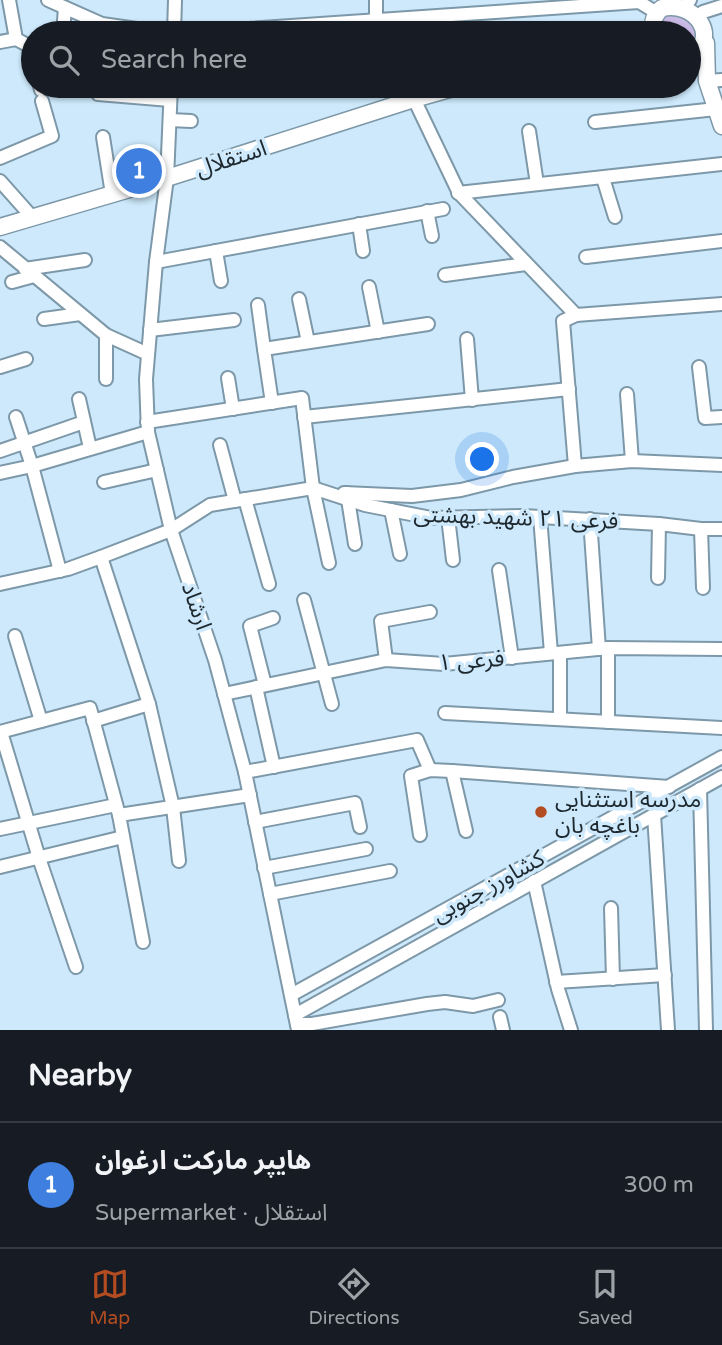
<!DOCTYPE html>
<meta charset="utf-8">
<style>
:root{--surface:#171b24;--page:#242831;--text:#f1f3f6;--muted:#9ea1a6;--line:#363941;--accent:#b34d21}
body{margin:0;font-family:"Varela Round","Noto Sans Arabic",sans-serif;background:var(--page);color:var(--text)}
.you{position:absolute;left:483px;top:460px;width:24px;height:24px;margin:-18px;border:5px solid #fff;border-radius:50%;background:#1a73e8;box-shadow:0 0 0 10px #1a73e833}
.badge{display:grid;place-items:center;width:46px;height:46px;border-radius:50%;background:var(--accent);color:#fff;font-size:23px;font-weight:700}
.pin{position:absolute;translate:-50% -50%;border:4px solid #fff;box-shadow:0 2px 7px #0006}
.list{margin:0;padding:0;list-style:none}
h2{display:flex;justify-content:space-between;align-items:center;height:91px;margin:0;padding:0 28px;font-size:30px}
h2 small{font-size:23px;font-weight:400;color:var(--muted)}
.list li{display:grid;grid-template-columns:46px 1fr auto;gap:21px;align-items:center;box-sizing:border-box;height:126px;padding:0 28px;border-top:2px solid var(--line)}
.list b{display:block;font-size:26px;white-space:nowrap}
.list p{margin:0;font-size:23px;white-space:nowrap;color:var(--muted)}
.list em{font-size:23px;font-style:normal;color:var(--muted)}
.icon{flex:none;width:38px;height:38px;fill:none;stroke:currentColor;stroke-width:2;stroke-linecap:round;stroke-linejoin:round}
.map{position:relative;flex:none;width:722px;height:1030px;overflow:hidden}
.search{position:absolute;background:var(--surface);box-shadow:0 2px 5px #0004;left:21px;right:21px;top:21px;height:77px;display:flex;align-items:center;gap:18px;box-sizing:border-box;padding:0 24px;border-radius:38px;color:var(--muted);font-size:26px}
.sheet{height:217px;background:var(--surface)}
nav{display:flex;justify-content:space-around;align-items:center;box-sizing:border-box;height:98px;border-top:2px solid var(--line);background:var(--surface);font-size:19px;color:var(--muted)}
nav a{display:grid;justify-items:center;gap:4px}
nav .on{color:var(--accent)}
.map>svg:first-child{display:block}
.green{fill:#cabae6}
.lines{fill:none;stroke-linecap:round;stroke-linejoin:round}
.minor-casing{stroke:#7d98a8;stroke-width:16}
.major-casing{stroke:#7d98a8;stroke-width:19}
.minor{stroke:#fff;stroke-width:12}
.major{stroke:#fff;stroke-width:16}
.poi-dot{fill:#b34d21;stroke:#cde9fb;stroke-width:2.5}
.labels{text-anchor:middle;stroke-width:7;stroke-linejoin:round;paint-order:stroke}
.street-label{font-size:23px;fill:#1d282f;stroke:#cde9fb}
.poi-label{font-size:23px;fill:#1d282f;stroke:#cde9fb;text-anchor:start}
</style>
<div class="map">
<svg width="722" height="1030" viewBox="0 0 722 1030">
<rect width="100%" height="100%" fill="#cde9fb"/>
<path class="green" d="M672 10 700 22 695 41 689 45V33H662C660 23 664 16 672 10Z"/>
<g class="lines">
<g class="minor-casing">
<g id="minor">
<path d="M9 0 16 39"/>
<path d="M48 0 102 24 165 33"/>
<path d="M688 2 690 0"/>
<path d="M703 12 722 6"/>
<path d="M376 20V0"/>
<path d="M63 33 65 8"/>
<path d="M174 33 175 0"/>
<path d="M190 33 639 2 657 13"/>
<path d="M0 42 16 39 31 47 33 55"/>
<path d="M707 81 722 80"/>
<path d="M40 86 41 90"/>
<path d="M171 86 167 178 156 262 146 379 148 432 171 530 215 660 245 772 298 1030"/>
<path d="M98 94 170 100"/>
<path d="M414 99 459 193 576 315"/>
<path d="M170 120 191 121"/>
<path d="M595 122 716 109"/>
<path d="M529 131 537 184"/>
<path d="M103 137 112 194"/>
<path d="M0 158 52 136 42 101"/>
<path d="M603 178 615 217"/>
<path d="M0 181 32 217"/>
<path d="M458 193 722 164"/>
<path d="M427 211 432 236"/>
<path d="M359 224 363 251"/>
<path d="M0 247 106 335 148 354"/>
<path d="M216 251 221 281"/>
<path d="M586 257 722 241"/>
<path d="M156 262 443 209"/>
<path d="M25 269 85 260"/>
<path d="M445 275 526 264"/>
<path d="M12 282 34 276"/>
<path d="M369 287 378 332"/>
<path d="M299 299 308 342"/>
<path d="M258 305 264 349"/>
<path d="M44 319 80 314"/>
<path d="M150 330 234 320"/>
<path d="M467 339 472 400"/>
<path d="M0 367 26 359"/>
<path d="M699 367 705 418 722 417"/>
<path d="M228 378 233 409"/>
<path d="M106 379V335"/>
<path d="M627 394 632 461"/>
<path d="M79 399 90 448"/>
<path d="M272 403 264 349 428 324"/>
<path d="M16 417 32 466 60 571"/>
<path d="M304 417 569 389"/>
<path d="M147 422 302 398 313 488 329 563"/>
<path d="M220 445 235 501"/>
<path d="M0 451 84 422"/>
<path d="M575 466 563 321 576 315 722 304"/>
<path d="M0 473 32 466 148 432"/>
<path d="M104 482 157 470"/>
<path d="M344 493 412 496 461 490 513 477 575 466 632 461 722 465"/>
<path d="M347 493 355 544"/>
<path d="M245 499 269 584"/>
<path d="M391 510 400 554"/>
<path d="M448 517 453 560"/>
<path d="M540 517 551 653"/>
<path d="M590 519 599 649"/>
<path d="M701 529 703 588"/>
<path d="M101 557 149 704 173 807 179 861"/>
<path d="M499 570 512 658"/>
<path d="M658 578 659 524"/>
<path d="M0 584 68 569 101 557 171 530 210 505 313 488 365 505 431 518 523 516 659 524 701 529H722"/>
<path d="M304 600 332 704"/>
<path d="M15 636 41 721"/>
<path d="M608 648V722"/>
<path d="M386 660 381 621 430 612"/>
<path d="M265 685 250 626 273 618"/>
<path d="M256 687 274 767"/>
<path d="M224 694 386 660 444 664 608 648 722 649"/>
<path d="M445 713 722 728"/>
<path d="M560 719V653"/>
<path d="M93 721 149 704"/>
<path d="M0 732 90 708 119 815 143 942"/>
<path d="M1 732 39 858 76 967"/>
<path d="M452 771 466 831"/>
<path d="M245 772 417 740 430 770"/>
<path d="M700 789 706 1030"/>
<path d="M119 815 250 795"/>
<path d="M654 815 668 1030"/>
<path d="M255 822 355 803 360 827"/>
<path d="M0 829 116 805"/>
<path d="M420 835 411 776 430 770 452 771 669 787"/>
<path d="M0 867 123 837"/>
<path d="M264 868 366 849"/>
<path d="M534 881 558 989 571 1030"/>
<path d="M270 894 390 871"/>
<path d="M611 908 613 979"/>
<path d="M556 982 665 975"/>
<path d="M291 995 722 757"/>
<path d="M295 1015 722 777"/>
<path d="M500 1017 503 1030"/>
<path d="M297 1024H312L427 1004 445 1002 473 1006 498 1000"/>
</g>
</g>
<g class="major-casing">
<g id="major">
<path d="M653 33C652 24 654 14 662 8 695 0 722 38 689 57"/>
<path d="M706 43 707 81 722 126"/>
<path d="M0 227 167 178 414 99 460 86"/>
</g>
</g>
<use href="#minor" class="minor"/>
<use href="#major" class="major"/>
</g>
<circle class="poi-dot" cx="541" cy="812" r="7"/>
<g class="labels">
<g class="street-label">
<text transform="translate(231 158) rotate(-18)" y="8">استقلال</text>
<text transform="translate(516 517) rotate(2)" y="8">فرعی ۲۱ شهید بهشتی</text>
<text transform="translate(197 606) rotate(71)" y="8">ارشاد</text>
<text transform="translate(471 660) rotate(-4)" y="8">فرعی ۱</text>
<text transform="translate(488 886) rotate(-29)" y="8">کشاورز جنوبی</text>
</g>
<g class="poi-label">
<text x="555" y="807">مدرسه استثنایی<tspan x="555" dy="26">باغچه بان</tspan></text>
</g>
</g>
</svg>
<div class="you"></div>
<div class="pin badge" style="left:139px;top:171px;background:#3f7fe0">1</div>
<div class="search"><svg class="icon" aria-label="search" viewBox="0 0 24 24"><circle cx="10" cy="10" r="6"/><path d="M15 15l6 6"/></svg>Search here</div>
</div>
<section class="sheet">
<h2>Nearby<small></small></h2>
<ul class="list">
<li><span class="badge" style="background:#3f7fe0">1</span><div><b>هایپر مارکت ارغوان</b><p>Supermarket · استقلال</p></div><em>300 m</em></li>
</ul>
</section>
<nav>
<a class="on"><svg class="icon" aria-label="map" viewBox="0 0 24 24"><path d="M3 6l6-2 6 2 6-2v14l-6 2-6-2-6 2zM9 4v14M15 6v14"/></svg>Map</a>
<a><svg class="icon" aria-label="directions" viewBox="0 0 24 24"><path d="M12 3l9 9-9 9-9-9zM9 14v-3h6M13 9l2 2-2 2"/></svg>Directions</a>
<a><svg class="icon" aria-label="saved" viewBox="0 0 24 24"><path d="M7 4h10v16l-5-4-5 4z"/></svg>Saved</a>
</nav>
